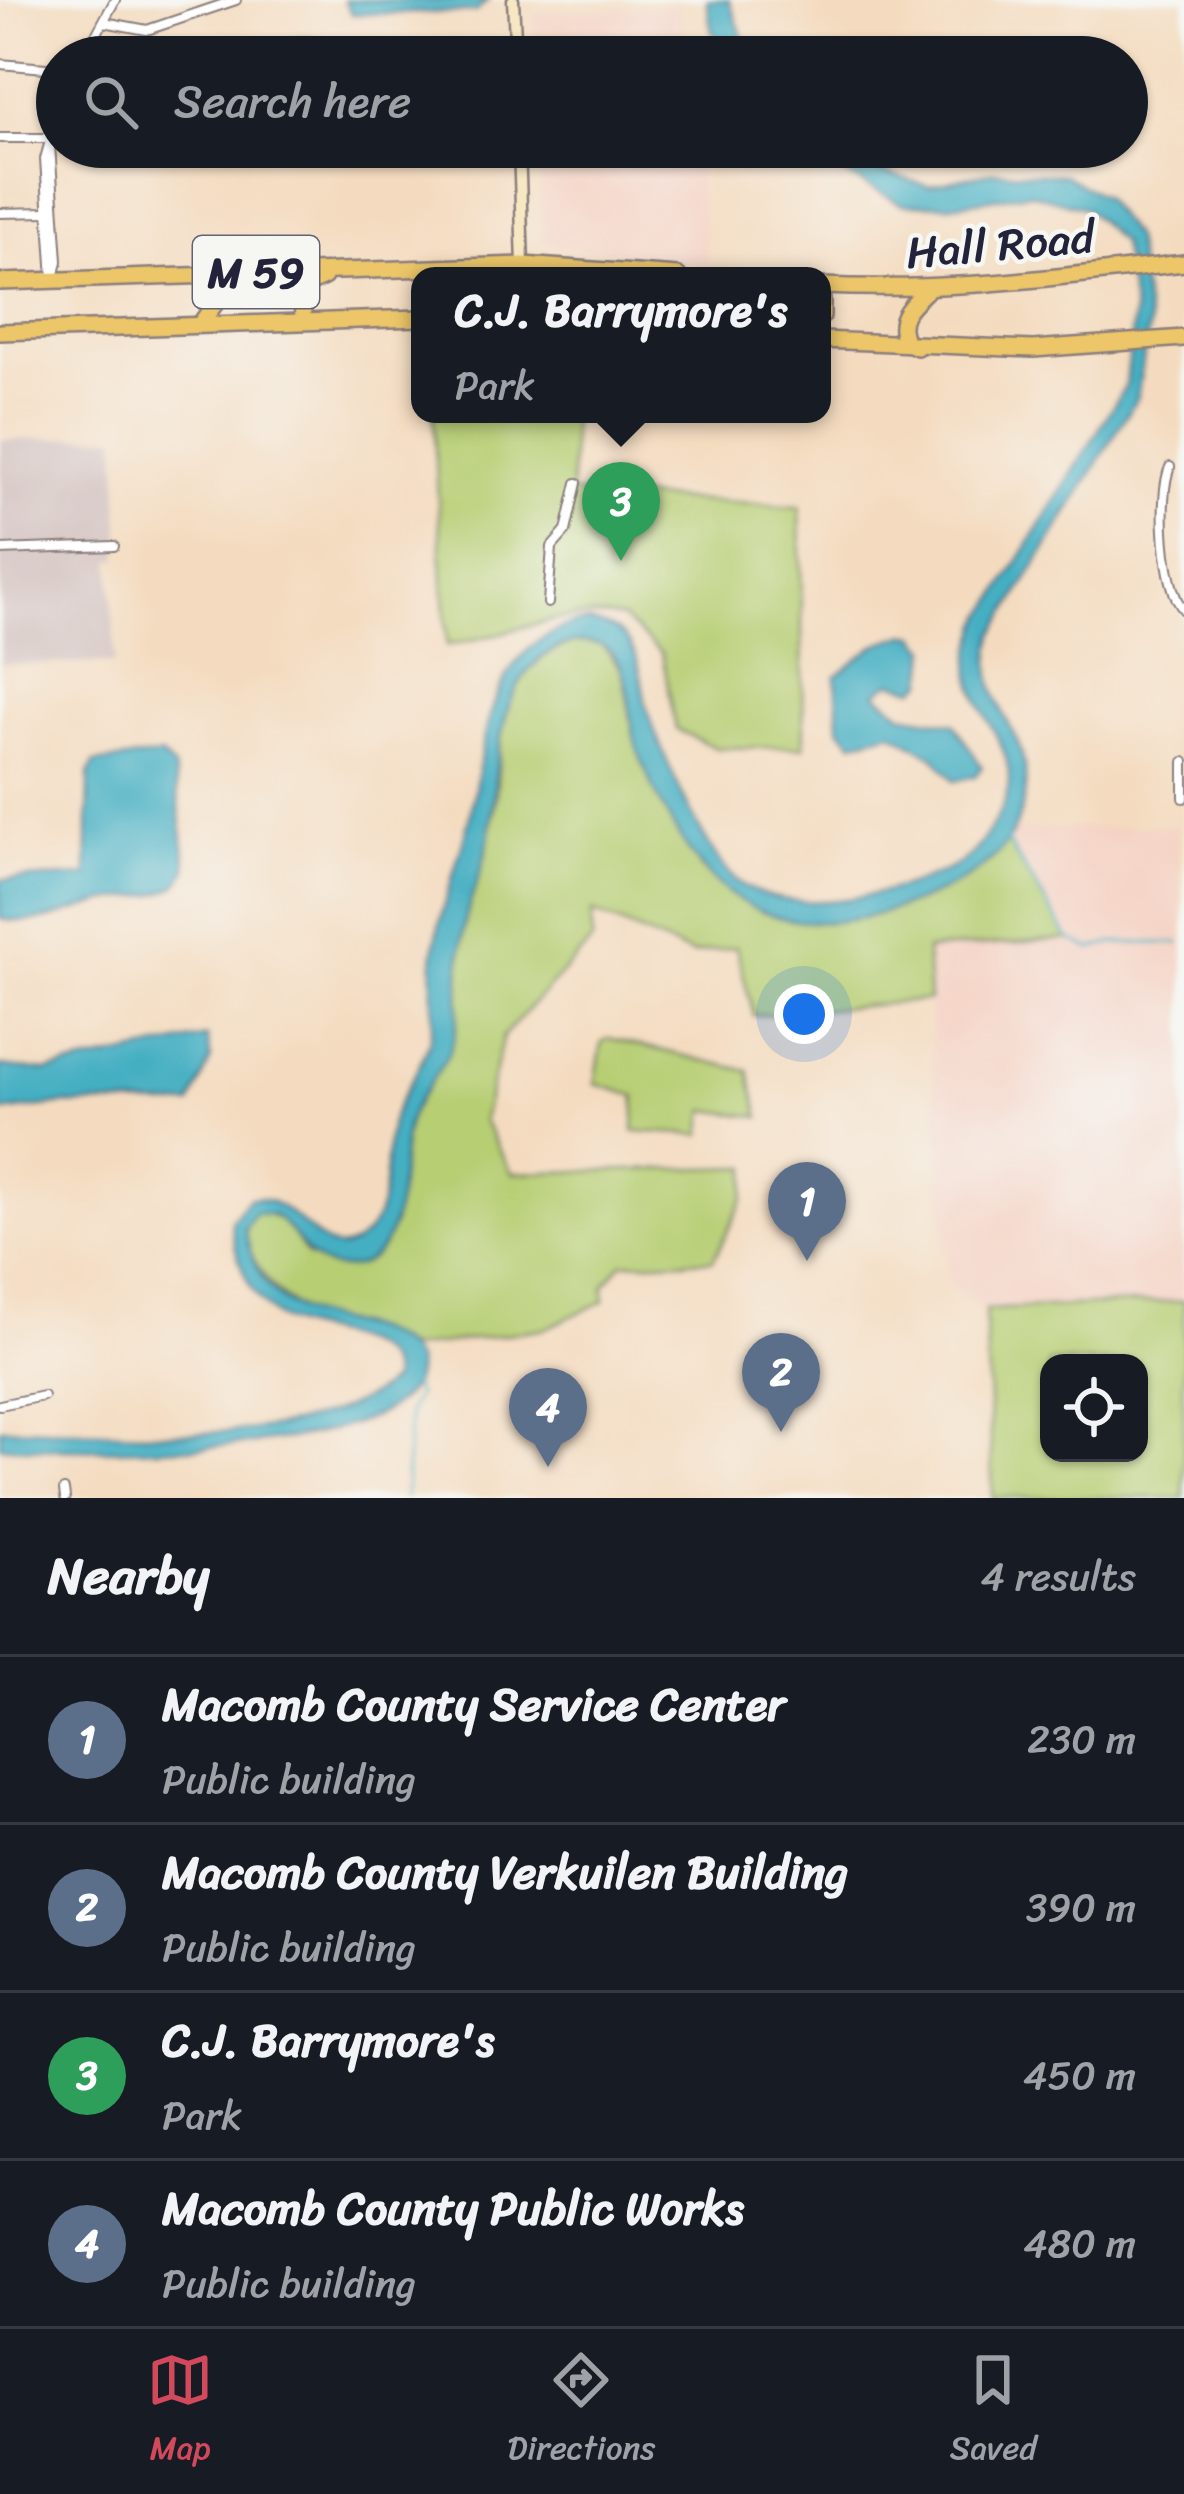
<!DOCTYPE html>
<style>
:root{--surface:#171b24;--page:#242831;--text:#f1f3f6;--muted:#9ea1a6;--line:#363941;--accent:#d1495b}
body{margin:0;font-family:Sriracha,sans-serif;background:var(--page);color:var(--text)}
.controls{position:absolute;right:36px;bottom:36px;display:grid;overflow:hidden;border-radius:24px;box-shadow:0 3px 9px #0004}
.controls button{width:108px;height:108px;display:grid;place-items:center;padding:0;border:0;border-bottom:3px solid var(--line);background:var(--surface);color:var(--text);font:60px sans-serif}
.you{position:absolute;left:804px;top:1014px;width:42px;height:42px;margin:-30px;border:9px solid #fff;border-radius:50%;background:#1a73e8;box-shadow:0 0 0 18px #1a73e833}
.badge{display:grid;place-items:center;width:78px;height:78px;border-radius:50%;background:var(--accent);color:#fff;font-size:39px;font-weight:700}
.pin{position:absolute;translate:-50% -99px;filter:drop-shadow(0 3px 6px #0008)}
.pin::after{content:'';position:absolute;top:63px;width:42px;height:36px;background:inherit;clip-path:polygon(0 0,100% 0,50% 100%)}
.popup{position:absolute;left:411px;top:267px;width:420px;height:156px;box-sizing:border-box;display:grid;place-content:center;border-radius:24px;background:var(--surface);filter:drop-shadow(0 3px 9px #0005);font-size:39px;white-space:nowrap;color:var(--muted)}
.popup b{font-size:45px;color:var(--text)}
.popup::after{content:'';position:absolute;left:50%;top:100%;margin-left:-24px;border:24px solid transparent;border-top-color:var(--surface)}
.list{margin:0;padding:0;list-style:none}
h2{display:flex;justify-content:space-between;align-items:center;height:156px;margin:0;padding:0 48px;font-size:51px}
h2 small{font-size:39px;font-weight:400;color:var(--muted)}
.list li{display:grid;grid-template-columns:78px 1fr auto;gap:36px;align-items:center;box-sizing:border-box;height:168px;padding:0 48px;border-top:3px solid var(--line)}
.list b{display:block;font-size:45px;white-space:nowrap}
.list p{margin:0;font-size:39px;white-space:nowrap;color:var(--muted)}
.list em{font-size:39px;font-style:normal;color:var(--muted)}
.icon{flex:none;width:66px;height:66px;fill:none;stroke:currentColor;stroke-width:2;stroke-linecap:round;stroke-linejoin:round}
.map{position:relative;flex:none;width:1184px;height:1498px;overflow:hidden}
.search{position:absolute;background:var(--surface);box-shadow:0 3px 9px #0004;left:36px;right:36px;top:36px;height:132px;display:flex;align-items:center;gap:30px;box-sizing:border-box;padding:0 42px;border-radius:66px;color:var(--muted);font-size:45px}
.sheet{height:828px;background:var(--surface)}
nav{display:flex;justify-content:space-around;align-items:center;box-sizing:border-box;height:168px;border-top:3px solid var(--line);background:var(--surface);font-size:33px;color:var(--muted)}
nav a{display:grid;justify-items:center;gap:6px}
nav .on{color:var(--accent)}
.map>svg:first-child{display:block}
.built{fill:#f5d2c3}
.industrial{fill:#d1bfbd}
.green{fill:#b7ce73;stroke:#6c7857;stroke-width:3;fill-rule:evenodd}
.water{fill:#44afc2;stroke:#33687e;stroke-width:3}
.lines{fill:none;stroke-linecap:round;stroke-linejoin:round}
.stream{stroke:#44afc2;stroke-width:3}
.street-casing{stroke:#8b7e7d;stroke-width:12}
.secondary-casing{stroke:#8b7e7d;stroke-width:15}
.highway-casing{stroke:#8b7e7d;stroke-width:20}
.street{stroke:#fff;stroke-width:8}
.secondary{stroke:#f7e8c3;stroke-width:10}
.highway{stroke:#ecc669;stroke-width:15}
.labels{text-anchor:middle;stroke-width:9;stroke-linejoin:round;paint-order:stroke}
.shield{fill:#f6f6f2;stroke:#626272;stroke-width:3}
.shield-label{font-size:42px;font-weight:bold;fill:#22223b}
.street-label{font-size:45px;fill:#22223b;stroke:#f6f6f2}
</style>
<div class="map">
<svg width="1184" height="1498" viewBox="0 0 1184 1498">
<rect width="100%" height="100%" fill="#f6f6f2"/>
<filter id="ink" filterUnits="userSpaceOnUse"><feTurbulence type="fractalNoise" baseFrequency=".00833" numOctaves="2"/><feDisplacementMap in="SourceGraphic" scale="24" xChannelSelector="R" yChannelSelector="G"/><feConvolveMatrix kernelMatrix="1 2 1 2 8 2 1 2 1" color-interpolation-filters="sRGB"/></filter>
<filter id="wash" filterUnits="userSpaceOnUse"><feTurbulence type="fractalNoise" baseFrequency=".004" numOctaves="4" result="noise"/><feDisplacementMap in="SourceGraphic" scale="48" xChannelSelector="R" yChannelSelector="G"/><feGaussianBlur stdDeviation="2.7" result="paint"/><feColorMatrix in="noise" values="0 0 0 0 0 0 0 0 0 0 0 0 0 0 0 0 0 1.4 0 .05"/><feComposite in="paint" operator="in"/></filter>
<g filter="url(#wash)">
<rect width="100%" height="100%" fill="#f4dbbf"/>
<g class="built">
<path d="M680 6 685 57H535L534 13Z"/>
<path d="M539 147H695L708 264 542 243Z"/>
<path d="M1177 825 1184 948V1301L985 1310 948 1285 925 951 1068 939 1006 840 1015 830Z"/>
</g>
<path class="industrial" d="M117 436 120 539 118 559 111 560 115 663 0 664V440Z"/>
<g class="green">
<path d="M433 414H572L571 493 800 507 804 747 716 748 676 729 662 654 622 618C559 608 507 636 447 645Z"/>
<path d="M580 641 602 645 622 670 637 748 701 868 807 921 866 916 920 900 992 860 1006 840 1069 939 926 950 929 1000 754 1016 736 947 692 954 592 912V941L503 1036 483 1120 512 1173 748 1167 744 1198 713 1260 622 1263 604 1286V1301L546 1328 408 1349C357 1308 306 1340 261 1271 249 1254 242 1237 247 1217L262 1211 284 1222 308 1256 356 1265C407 1231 394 1178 407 1126 415 1093 447 1070 453 1038 460 1002 458 964 464 928 471 884 491 840 496 795 500 757 498 714 521 680 535 659 557 647 580 641Z"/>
<path d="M609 1038 749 1071 760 1117 706 1110 702 1135 634 1131 636 1096 595 1084 602 1042Z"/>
<path d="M1184 1301V1498H993L985 1310ZM1049 1363H1139V1453H1049Z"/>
</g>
<g class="water">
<path d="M344 0H488L476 12 352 14Z"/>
<path d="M707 0H729L750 57H727L711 29Z"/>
<path d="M301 38 320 40 326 57H215Z"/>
<path d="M809 147H844L880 171 928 186 994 171 1064 175 1103 197 1134 238 1149 325 1137 398 994 635C973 723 1051 730 1017 823 1000 870 939 895 895 909 751 956 686 875 638 751 627 722 633 680 614 655 604 643 587 640 572 643 488 663 500 782 487 847 482 874 469 899 464 926 457 964 464 1007 452 1044 443 1072 417 1093 408 1122 395 1164 411 1265 343 1268 307 1269 299 1233 274 1215L255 1213 245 1228C265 1352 371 1297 416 1360 434 1466 63 1451 0 1446V1428C114 1428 298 1456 392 1381 392 1330 306 1339 275 1315 246 1292 235 1256 231 1221L249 1198C294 1194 317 1258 348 1246 392 1229 382 1171 389 1133 395 1097 424 1070 431 1034 436 1007 430 979 434 952 440 913 453 876 464 838 487 760 476 656 573 624 590 618 619 627 629 643 641 662 642 683 646 704 655 742 707 856 736 880 789 923 909 893 962 862 977 853 997 820 1004 804 1022 756 986 728 973 686 966 664 974 644 980 624L1126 385 1134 312 1121 243 1085 208 1030 193 951 205 902 204 839 171Z"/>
<path d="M908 634 916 635 928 649 925 681 915 689 891 682 876 693 902 714 954 723 982 767 975 776 955 781 934 757 892 732 853 742 839 727 836 676 877 644Z"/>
<path d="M160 755 174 768 187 869C182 879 178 886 168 890 145 899 117 897 93 905 58 916 37 926 0 919V880L87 876 89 773 94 763Z"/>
<path d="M207 1037 211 1059 191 1105 66 1104 0 1112V1066L46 1071Z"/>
</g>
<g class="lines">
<g class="stream">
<path d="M1005 838 1069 939 1091 949 1114 943H1179"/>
<path d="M405 1498 409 1411 417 1395 412 1384"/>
</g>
</g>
</g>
<g filter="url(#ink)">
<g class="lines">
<g class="street-casing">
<g id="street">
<path d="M104 22 147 30 236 0"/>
<path d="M84 57 115 0"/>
<path d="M0 64 57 69"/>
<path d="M0 138H48"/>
<path d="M50 145 58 261 54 279"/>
<path d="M0 213 48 212"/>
<path d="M53 279 45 159 57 115"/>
<path d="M1170 467C1158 494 1163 590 1184 610"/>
<path d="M0 550 114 546"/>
<path d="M548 603 552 547 566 531 577 483"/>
<path d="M1184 762V798"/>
<path d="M0 1405 43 1396"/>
<path d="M64 1490 65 1498"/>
</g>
</g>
<g class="secondary-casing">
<g id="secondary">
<path d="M513 0 516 57"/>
<path d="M519 147 523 265"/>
</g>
</g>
<g class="highway-casing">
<g id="highway">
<path d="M0 282 523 265 678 276"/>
<path d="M822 286C951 292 1057 277 1184 263"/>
<path d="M822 299V316"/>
<path d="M303 321 302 287 324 277"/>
<path d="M201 323 222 294 213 273"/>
<path d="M0 332 420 318"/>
<path d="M822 340 1033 349 1184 338"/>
<path d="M917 347 906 342C894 319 910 306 926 291"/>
</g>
</g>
<use href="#street" class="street"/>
<use href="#secondary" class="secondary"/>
<use href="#highway" class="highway"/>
</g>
</g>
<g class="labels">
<rect class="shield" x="193" y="236" width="126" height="72" rx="9"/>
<g class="shield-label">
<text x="256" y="287">M 59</text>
</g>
<g class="street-label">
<text transform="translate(1000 244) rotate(-5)" y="16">Hall Road</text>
</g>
</g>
</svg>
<div class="controls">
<button><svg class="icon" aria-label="locate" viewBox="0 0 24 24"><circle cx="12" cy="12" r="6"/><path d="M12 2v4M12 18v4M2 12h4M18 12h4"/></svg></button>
</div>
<div class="you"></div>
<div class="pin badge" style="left:807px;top:1261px;background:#5c6f8a">1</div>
<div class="pin badge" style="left:781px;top:1432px;background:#5c6f8a">2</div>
<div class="pin badge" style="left:621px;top:561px;background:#2e9e5b">3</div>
<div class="popup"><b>C.J. Barrymore's</b>Park</div>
<div class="pin badge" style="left:548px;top:1467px;background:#5c6f8a">4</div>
<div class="search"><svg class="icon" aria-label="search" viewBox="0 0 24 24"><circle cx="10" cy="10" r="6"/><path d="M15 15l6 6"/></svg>Search here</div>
</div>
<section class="sheet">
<h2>Nearby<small>4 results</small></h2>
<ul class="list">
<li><span class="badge" style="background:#5c6f8a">1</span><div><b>Macomb County Service Center</b><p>Public building</p></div><em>230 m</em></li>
<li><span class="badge" style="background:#5c6f8a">2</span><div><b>Macomb County Verkuilen Building</b><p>Public building</p></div><em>390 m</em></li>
<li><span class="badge" style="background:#2e9e5b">3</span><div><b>C.J. Barrymore's</b><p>Park</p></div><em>450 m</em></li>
<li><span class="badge" style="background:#5c6f8a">4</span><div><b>Macomb County Public Works</b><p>Public building</p></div><em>480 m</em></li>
</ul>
</section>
<nav>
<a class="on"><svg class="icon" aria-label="map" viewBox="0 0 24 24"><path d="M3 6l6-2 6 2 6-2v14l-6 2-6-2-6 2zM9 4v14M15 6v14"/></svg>Map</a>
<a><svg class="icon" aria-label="directions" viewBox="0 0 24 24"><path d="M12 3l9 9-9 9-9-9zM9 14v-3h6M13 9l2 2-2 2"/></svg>Directions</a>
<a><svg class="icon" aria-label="saved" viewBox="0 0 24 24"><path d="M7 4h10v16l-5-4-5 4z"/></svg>Saved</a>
</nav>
